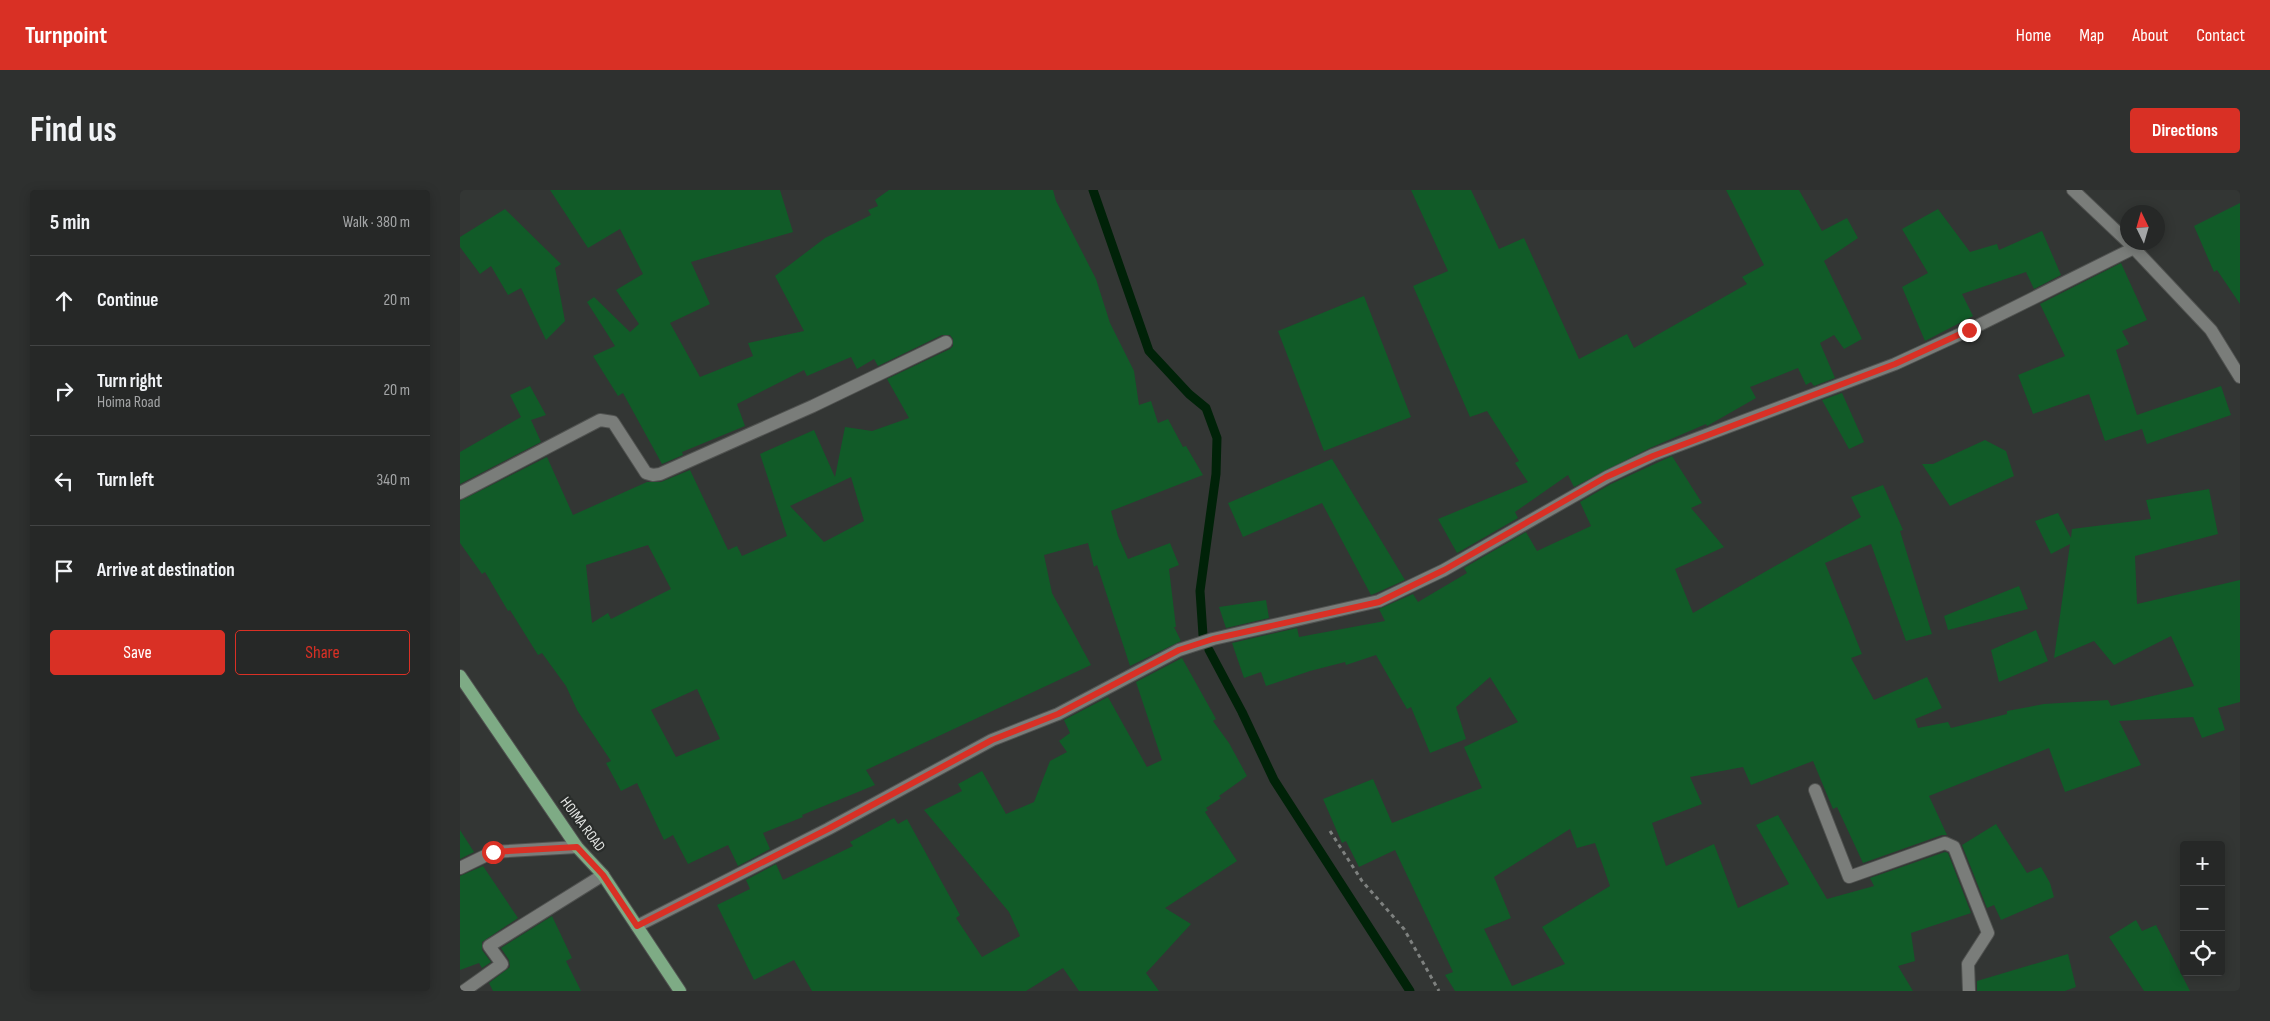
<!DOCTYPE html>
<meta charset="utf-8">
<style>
:root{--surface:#262827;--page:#2e302f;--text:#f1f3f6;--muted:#a4a6a7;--line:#424444;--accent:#d93025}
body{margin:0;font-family:"Sofia Sans Condensed",sans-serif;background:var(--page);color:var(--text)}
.controls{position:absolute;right:15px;bottom:15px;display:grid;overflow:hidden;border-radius:5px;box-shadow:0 2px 12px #0003}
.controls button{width:45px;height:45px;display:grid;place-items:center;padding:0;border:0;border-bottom:1px solid var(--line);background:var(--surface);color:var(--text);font:25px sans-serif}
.compass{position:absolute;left:1660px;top:15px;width:45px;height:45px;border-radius:50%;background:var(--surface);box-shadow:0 2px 12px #0003;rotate:355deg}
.stop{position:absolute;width:15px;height:15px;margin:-11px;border:4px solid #d93025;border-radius:50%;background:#fff}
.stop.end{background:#d93025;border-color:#fff;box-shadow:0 1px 5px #0008}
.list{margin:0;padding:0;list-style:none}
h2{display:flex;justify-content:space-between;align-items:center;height:65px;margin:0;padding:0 20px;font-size:21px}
h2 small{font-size:16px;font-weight:400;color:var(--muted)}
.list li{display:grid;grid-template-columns:32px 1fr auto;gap:15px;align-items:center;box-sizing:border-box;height:90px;padding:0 20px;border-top:1px solid var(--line)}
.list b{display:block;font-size:19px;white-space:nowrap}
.list p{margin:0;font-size:16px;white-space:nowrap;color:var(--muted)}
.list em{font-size:16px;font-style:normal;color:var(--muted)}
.actions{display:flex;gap:10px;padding:15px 20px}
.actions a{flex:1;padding:11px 0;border:1px solid var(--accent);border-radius:5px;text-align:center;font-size:18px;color:var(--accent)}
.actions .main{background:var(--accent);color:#fff}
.icon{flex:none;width:28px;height:28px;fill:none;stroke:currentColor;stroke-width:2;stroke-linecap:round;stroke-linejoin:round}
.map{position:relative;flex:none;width:1780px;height:801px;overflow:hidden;border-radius:5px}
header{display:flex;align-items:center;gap:30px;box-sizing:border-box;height:70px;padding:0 25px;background:var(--accent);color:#fff}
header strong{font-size:24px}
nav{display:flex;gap:28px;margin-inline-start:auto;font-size:18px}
.intro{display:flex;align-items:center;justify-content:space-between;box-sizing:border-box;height:120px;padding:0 30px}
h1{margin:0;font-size:35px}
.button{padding:12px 22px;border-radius:5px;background:var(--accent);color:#fff;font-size:18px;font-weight:700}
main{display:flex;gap:30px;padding:0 30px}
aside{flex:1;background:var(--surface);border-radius:5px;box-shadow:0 2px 12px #0003}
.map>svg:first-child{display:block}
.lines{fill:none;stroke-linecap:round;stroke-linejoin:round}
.stream{stroke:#002208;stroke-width:9}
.building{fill:#115b28;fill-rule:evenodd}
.service-casing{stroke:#505250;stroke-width:14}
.minor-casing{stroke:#505250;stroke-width:14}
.primary-casing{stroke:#505250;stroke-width:14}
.path{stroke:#7e817f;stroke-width:3;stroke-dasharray:4 4;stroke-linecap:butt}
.service{stroke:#7a7d7a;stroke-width:12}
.minor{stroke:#7a7d7a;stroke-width:12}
.primary{stroke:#7eab85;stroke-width:12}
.route{stroke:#d93025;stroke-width:6}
.labels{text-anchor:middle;stroke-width:4.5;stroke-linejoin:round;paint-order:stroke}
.street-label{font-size:15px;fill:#e6e8e6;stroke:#292c2a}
</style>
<header>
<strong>Turnpoint</strong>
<nav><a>Home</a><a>Map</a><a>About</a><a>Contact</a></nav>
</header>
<div class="intro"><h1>Find us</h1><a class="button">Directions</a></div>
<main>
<aside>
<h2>5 min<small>Walk · 380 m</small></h2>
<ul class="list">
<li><svg class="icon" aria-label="ahead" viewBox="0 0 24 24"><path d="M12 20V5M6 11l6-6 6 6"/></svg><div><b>Continue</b></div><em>20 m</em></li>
<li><svg class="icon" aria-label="right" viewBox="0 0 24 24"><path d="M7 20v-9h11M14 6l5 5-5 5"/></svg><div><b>Turn right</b><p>Hoima Road</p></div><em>20 m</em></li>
<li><svg class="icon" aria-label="left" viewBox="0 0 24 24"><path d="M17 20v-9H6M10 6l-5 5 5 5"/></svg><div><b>Turn left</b></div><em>340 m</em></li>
<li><svg class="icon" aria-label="arrive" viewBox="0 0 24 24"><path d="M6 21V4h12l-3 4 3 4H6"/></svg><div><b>Arrive at destination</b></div></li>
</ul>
<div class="actions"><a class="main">Save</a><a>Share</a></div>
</aside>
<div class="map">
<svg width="1780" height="801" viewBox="0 0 1780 801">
<rect width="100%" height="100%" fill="#333634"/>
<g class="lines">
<g class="stream">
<path d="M633 0 689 161 729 204 746 218 757 248 756 284 740 401 743 445"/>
<path d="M749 460 782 522 814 590 950 801"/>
</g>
</g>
<g class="building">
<path d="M90 0H320L333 42 231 72 250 114 210 133 240 187 293 166 288 153 344 141 315 86 365 48 411 25 408 20 418 16 415 10 429 0H593L596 11 636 89 650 133 674 181 679 215 691 211 698 233 708 229 723 257 726 256 743 285 651 321 658 346 668 369 710 353 719 375 709 379 716 437H714L721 451 670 476 637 375 634 377 628 353 584 365 592 403 631 475 406 580 415 595 342 625 343 627 303 643 310 659 278 676 268 655 228 674 213 645 204 650 177 593 161 601 146 573 151 571 117 520 106 496 82 463 78 465 50 420 48 421 25 382 22 384 0 353V311L87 267 113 325 187 292H201L230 280 268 360 277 356 282 366 327 346 300 264 354 240 375 287 385 237 412 241 449 228 427 189 490 159 493 156V149L490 145H482L418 176 414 169 397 179 391 167 347 186 344 180 277 214 285 236 222 262 223 265 202 274 163 203 158 206 133 166 155 156 127 112 134 107 170 142 179 134 156 100 183 84 160 39 128 58ZM391 287 404 331 364 352 330 316ZM188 355 211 399 151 429 148 423 132 433 126 375ZM237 499 260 549 216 567 191 520Z"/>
<path d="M951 0H1011L1039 59 1064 48 1119 169 1167 144 1174 158 1287 94 1282 87 1304 75 1266 0H1339L1362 41 1387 28 1398 48 1364 71 1402 149 1384 159 1374 145 1360 153 1375 188 1354 196 1351 192 1346 195 1338 178 1290 197 1296 208 1247 236 1246 234 1190 258 1114 297 1108 285 1055 322 1058 328 997 363 978 329 1068 292 1055 273 1059 271 1027 221 1010 227 953 96 988 81Z"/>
<path d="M1780 13V114L1757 80 1754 82 1734 36Z"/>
<path d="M45 19 101 74 95 78 105 131 86 150 61 98 48 105 31 76 20 84 0 57V47Z"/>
<path d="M1478 19 1510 62 1537 54 1539 60 1582 41 1601 85 1574 99 1566 82 1502 104 1513 126 1465 151 1442 97 1468 83 1442 39Z"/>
<path d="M1661 73 1687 130 1662 141 1669 154 1656 160 1677 225 1761 196 1771 225 1687 254 1682 239 1645 251 1629 204 1573 224 1558 185 1605 166 1580 114Z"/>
<path d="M904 106 951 227 864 261 818 141Z"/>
<path d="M70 196 86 225 71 230 81 252 0 294V262L61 227 50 205Z"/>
<path d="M1382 203 1404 252 1389 259 1362 210Z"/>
<path d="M1525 250 1546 261 1554 286 1490 316 1462 274H1473Z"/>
<path d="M1212 266 1242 313 1231 318 1264 357 1215 379 1233 423 1401 327 1391 307 1423 295 1443 340 1440 341 1472 444 1446 451 1411 354 1365 373 1402 464 1391 468 1414 510 1467 487 1482 518 1455 529 1458 538 1488 532 1491 538 1547 524V521L1584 514 1648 510 1651 516 1734 496 1711 446 1654 475 1634 451 1594 468 1610 354 1591 364 1575 331 1598 323 1611 348 1612 339 1691 329 1686 310 1749 299 1758 344 1675 366 1677 414 1780 390V512L1758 518 1765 540 1742 548 1733 527 1659 531 1681 575 1605 602 1589 558 1469 606 1487 645H1482L1403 673 1377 617 1373 619 1353 571 1291 595 1283 577 1230 587 1242 614 1192 633 1206 676 1254 654 1278 718 1329 694 1296 635 1318 625 1367 709 1414 696 1410 688 1485 662 1488 663 1511 723 1451 743 1455 771 1438 776 1453 801H995L985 785 993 782 935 660 899 677 886 651 882 653 863 609 913 589 932 633 1022 598 1004 557 1058 532 1030 487 996 517 1006 549 970 563 951 517 947 519 916 465 886 475 885 472 850 481 806 496 801 482 784 488 772 453 837 438 839 447 925 431 919 419 953 404 958 412 1007 383 1004 378 1066 342 1077 361 1131 336 1120 312 1151 294ZM1110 639 1117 658 1135 653 1150 696 1082 737 1105 774 1052 796 1024 739 1051 728 1034 687Z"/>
<path d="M872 269 945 390 916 403 911 405 862 313 783 347 768 313Z"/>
<path d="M1559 396 1568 419 1488 440 1484 426Z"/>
<path d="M806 410 809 428 766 438 759 417Z"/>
<path d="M1576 440 1588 471 1539 492 1531 460Z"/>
<path d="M722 468 756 529 753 531 769 553 787 586 759 606 761 608 746 618 748 620 745 622 777 671 705 718 731 734 686 783 699 801H619L603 778 566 801H352L334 770 294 790 257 715 290 699 286 690 316 674 323 690 393 656 390 652 434 628 438 634 447 629 500 725 496 728 522 767 560 746 549 722 464 620 502 601 498 594 522 581 546 624 574 612 590 571 607 562 599 551 610 543 604 530 648 507 687 577 702 570 676 492Z"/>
<path d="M1536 634 1567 683 1581 677 1590 693 1594 707 1541 730 1534 715 1527 718 1502 655Z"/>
<path d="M0 640 14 662 0 669Z"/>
<path d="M23 676 58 728 22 752V760L31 772 22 778 19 773 0 780V686Z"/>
<path d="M92 726 112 768 106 771 121 801H33L29 793 50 777 49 770 41 758Z"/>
<path d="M1676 730 1682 741 1696 735 1730 801H1684L1649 747Z"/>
<path d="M1608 764 1616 797 1605 801H1517V791Z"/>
</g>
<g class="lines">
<g class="service-casing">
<path id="service" d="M4 801 42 774 29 756 143 685"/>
</g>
<g class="minor-casing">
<g id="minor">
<path d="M1613 0 1668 52"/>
<path d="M1669 53 1751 140 1780 187"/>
<path d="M0 303 140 230 153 232 186 283 193 285 200 284 353 216 486 152"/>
<path d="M1355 600 1389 687 1485 653 1494 657 1528 743 1508 774 1509 801"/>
<path d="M0 678 33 662 117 657"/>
<path d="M177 736 368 639 532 550 598 524 719 460 753 449 919 411 984 380 1147 287 1193 265 1435 174 1509 140 1674 58"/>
</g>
</g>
<g class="primary-casing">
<path id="primary" d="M0 486 117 657 143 685 220 801"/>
</g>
<path class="path" d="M870 641 902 691 944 739 979 801"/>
<use href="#service" class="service"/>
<use href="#minor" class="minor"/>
<use href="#primary" class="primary"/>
</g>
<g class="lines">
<path class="route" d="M33 662 117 657 143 685 177 736 368 639 532 550 598 524 719 460 753 449 919 412 984 380 1146 287 1193 266 1435 174 1509 140"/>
</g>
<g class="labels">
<g class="street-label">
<text transform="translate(123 634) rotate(53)" y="5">HOIMA ROAD</text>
</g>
</g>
</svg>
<div class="controls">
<button>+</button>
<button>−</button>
<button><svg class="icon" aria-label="locate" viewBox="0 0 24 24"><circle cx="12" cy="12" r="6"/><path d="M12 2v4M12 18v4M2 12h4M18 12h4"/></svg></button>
</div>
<svg class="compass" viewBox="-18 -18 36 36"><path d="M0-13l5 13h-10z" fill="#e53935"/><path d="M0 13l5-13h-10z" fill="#a4a6a7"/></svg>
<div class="stop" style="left:33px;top:662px"></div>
<div class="stop end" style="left:1509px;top:140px"></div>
</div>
</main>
